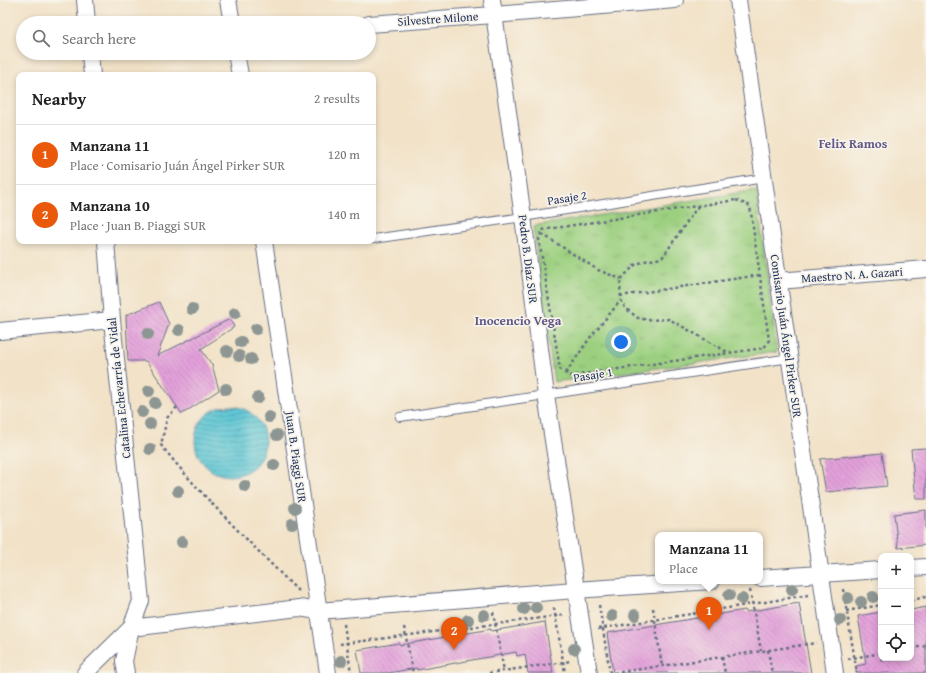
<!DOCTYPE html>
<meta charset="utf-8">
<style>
:root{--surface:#fff;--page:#f6f6f6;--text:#222;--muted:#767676;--line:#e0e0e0;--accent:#ea580c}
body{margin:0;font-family:"Gentium Book Plus",serif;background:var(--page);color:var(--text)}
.controls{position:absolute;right:12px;bottom:12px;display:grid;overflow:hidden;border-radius:8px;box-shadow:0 2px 6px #0003}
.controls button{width:36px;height:36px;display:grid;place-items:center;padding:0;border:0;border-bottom:1px solid var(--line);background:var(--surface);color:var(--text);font:20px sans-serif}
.you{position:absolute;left:621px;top:342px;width:14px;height:14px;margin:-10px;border:3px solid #fff;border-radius:50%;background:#1a73e8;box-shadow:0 0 0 6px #1a73e833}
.badge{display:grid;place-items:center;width:26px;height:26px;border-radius:50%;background:var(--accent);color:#fff;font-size:13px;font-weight:700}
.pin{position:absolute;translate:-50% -33px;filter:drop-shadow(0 1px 2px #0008)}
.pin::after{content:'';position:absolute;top:21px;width:14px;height:12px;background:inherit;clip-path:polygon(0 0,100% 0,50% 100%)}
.popup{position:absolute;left:655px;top:532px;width:108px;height:52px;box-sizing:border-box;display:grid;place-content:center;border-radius:8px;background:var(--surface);filter:drop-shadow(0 1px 3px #0005);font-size:13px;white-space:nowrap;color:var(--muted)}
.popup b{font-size:15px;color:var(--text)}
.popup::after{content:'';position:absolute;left:50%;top:100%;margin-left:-8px;border:8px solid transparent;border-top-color:var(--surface)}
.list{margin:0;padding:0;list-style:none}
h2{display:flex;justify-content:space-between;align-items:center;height:52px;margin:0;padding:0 16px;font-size:17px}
h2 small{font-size:13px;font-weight:400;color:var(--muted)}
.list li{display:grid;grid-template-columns:26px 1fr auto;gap:12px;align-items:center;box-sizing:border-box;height:60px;padding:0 16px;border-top:1px solid var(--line)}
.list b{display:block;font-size:15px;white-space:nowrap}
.list p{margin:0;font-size:13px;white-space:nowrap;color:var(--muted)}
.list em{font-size:13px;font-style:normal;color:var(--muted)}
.icon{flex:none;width:22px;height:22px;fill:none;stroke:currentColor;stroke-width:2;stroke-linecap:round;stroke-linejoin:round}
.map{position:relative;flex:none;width:926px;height:673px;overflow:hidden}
.search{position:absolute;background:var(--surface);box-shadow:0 2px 6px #0003;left:16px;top:16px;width:360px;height:44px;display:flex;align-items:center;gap:10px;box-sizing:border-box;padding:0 14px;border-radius:22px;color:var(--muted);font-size:15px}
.panel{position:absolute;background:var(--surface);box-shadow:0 2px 6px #0003;left:16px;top:72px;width:360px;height:172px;border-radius:8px}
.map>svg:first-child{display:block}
.park{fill:url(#park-tufts);stroke:#5c806f}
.water{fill:url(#water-rules);stroke:#3a7a98}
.building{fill:url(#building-back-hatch)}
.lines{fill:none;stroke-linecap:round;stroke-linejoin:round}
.lane-casing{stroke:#666e83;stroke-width:10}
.street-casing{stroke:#666e83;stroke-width:18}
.path{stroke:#666e83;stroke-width:2.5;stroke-dasharray:3 3;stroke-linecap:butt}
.lane{stroke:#fff;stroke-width:8}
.street{stroke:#fff;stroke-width:16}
.tree{fill:#8d9692}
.labels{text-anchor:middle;stroke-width:3.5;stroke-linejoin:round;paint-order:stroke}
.street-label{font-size:12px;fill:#1b2f5e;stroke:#f7f3e8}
.neighbourhood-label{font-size:13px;font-weight:bold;fill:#615789;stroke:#f7f3e8}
</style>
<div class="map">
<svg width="926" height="673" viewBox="0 0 926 673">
<defs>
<pattern id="park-tufts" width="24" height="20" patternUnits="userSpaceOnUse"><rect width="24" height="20" fill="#9cd080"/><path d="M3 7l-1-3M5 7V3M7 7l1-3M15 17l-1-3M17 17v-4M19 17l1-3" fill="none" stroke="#86b371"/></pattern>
<pattern id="water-rules" width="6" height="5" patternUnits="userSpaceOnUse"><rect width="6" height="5" fill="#59c5d3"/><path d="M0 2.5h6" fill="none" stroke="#49a0ae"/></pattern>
<pattern id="building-back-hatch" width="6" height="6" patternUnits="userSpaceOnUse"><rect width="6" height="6" fill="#e3a0da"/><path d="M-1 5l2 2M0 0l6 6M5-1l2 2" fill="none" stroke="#b783b4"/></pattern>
</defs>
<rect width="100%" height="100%" fill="#f7f3e8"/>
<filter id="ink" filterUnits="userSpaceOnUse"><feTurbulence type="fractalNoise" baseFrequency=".025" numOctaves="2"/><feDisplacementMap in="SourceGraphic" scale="8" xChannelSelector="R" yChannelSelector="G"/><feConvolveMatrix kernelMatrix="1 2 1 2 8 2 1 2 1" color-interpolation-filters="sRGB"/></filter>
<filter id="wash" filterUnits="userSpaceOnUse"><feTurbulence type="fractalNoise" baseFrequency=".012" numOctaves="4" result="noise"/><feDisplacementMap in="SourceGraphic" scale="16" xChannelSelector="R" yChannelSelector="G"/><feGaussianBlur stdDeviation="0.9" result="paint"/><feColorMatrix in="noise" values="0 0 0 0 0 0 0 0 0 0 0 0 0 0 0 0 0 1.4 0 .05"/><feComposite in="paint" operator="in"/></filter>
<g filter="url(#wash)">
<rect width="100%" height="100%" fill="#f2e2c7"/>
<path class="park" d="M756 190 777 352 554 382 533 226Z"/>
<circle class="water" cx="230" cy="441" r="35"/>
<g id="blocks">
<g class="building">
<path d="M159 302 169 324 157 356 230 319 234 327 201 349 212 365 219 390 182 414 146 361H128L126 315Z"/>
<path d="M926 448V499H916L911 449Z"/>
<path d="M882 453 887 486 826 492 820 459Z"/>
<path d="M926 510V545L898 548 894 514Z"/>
<path d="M799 603 811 673H613L607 633 745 610 746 612Z"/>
<path d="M926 607V673H856V666L866 664 858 616 881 612V661L899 658H911V610Z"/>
<path d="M545 622 553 673H528L525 654 517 656 516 652 417 670V668L388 673H361L357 650 399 643 400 645 491 629V631Z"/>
</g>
</g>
</g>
<g filter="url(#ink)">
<use href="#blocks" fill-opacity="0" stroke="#666e83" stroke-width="1"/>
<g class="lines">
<g class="lane-casing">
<g id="lane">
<path d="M373 239 523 217 764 178"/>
<path d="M400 417 790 358"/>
</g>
</g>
<g class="street-casing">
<g id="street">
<path d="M85 0 87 23"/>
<path d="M228 0 232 23"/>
<path d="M492 0 523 217 546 395 589 673"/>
<path d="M738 0 835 673"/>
<path d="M369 24 494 15 675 0"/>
<path d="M90 53 92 75"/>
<path d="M236 53 240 75"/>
<path d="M106 241 112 320 141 601 131 628 124 661 126 673"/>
<path d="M264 241 328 673"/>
<path d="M778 281 926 269"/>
<path d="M0 331 112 320"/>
<path d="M911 568 926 567"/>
<path d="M760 578 881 570"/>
<path d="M85 673 131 628 299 608 318 611 575 590 712 581"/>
</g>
</g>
<g class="path">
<path d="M736 200 750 206 769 340 764 348 569 376 560 369 539 239 542 230Z"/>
<path d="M698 206 662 258 644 261 635 265 621 279 620 284 621 300 625 308 638 318 648 320 669 319 729 353"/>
<path d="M542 234 598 270 621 279"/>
<path d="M620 296 760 275"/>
<path d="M566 373 589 339 621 300"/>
<path d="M177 407 167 418 161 445C203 498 251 543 298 591"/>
<path d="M843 589 857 673"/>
<path d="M750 590 761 651"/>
<path d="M911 600 926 597"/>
<path d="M599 605 610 673"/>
<path d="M554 608 565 673"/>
<path d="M653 608 662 666"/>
<path d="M846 611 881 605"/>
<path d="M493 612 504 671"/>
<path d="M344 624 351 673"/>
<path d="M404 627 413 673"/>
<path d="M598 629 808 595"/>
<path d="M340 644 565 615"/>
<path d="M911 648 926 646"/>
<path d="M768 650 772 673"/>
<path d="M722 657 725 673"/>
<path d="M848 659 881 653"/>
<path d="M489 673 571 661"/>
<path d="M614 673 816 643"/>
</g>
<use href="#lane" class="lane"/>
<use href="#street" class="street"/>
</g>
<g class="tree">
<circle cx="192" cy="309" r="6"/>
<circle cx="235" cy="313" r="6"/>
<circle cx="256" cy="329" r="6"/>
<circle cx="179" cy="330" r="6"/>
<circle cx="148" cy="334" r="6"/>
<circle cx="241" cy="342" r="6"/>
<circle cx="227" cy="351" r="6"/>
<circle cx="239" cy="356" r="6"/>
<circle cx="251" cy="359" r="6"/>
<circle cx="226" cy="389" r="6"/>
<circle cx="149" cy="391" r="6"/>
<circle cx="258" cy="398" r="6"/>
<circle cx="155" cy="403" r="6"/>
<circle cx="142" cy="412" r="6"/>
<circle cx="269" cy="417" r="6"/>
<circle cx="150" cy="424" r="6"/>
<circle cx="277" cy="435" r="6"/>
<circle cx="150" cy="449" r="6"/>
<circle cx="274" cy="465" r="6"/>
<circle cx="245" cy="486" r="6"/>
<circle cx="178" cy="491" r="6"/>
<circle cx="295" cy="508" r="6"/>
<circle cx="292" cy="524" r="6"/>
<circle cx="182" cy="542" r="6"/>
<circle cx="792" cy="589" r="6"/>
<circle cx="729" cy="595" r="6"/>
<circle cx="873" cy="597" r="6"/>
<circle cx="848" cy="598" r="6"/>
<circle cx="742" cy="599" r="6"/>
<circle cx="861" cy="602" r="6"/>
<circle cx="536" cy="608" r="6"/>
<circle cx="524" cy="609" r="6"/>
<circle cx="484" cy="615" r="6"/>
<circle cx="635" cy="615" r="6"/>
<circle cx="612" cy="616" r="6"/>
<circle cx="468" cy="620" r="6"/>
<circle cx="840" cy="620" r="6"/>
<circle cx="574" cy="649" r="6"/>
<circle cx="341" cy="661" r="6"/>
</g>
</g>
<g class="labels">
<g class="street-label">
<text transform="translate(438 19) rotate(-4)" y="4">Silvestre Milone</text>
<text transform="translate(567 198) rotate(-9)" y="4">Pasaje 2</text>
<text transform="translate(528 259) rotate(83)" y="4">Pedro B. Díaz SUR</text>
<text transform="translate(852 275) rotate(-4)" y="4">Maestro N. A. Gazari</text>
<text transform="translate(786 336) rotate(82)" y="4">Comisario Juán Ángel Pirker SUR</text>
<text transform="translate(593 375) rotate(-9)" y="4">Pasaje 1</text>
<text transform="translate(119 388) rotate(-96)" y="4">Catalina Echevarría de Vidal</text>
<text transform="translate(296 457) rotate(82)" y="4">Juan B. Piaggi SUR</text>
</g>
<g class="neighbourhood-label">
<text x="853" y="148">Felix Ramos</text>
<text x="518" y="325">Inocencio Vega</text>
</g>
</g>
</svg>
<div class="controls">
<button>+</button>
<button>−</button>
<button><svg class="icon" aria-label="locate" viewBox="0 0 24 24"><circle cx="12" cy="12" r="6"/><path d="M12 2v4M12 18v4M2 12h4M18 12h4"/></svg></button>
</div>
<div class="you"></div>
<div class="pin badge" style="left:709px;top:630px">1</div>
<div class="popup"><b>Manzana 11</b>Place</div>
<div class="pin badge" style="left:454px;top:650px">2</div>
<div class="search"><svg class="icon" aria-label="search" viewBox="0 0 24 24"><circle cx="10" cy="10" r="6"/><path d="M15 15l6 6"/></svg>Search here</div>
<section class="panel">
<h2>Nearby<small>2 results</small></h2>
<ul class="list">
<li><span class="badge">1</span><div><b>Manzana 11</b><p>Place · Comisario Juán Ángel Pirker SUR</p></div><em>120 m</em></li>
<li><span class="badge">2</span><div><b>Manzana 10</b><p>Place · Juan B. Piaggi SUR</p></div><em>140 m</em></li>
</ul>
</section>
</div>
